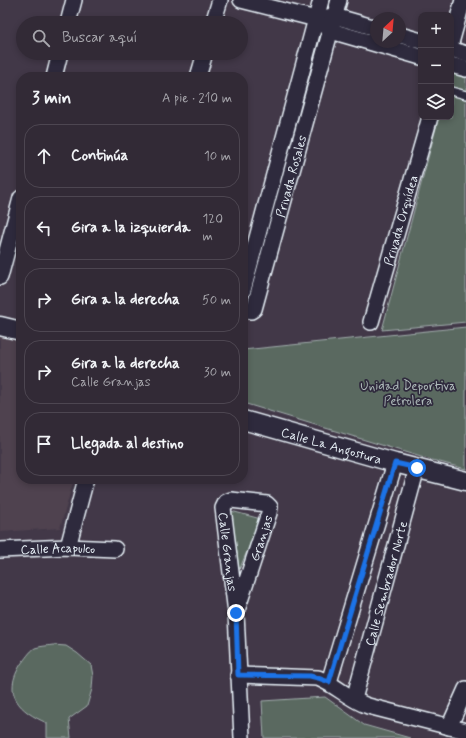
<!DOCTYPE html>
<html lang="es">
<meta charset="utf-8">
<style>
:root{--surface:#322a36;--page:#3d3642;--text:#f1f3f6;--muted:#a8a7ad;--line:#4d4651}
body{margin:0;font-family:Mynerve,sans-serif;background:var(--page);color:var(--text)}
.controls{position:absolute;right:12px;top:12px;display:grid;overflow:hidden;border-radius:8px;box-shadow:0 2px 6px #0003}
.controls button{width:36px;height:36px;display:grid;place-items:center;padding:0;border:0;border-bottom:1px solid var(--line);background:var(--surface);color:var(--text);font:20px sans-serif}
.compass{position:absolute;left:370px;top:12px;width:36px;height:36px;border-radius:50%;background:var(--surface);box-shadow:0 2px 6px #0003;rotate:26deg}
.stop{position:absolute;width:12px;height:12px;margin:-9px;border:3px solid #1a73e8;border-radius:50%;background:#fff}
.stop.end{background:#1a73e8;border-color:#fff;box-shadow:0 1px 4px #0008}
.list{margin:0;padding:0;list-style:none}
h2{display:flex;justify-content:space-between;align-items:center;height:52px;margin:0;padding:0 16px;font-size:17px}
h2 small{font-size:13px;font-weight:400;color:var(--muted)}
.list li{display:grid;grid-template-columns:26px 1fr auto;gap:12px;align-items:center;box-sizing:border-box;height:64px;margin:0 8px 8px;padding:0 8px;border:1px solid var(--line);border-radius:16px}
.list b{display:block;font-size:15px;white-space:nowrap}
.list p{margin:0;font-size:13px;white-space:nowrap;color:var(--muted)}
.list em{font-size:13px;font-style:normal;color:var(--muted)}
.icon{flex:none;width:22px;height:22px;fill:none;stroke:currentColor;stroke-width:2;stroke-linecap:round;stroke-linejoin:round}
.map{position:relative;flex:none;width:466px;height:738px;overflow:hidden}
.search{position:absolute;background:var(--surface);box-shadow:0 2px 6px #0003;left:16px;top:16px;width:232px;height:44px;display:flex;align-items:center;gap:10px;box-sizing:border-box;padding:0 14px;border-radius:22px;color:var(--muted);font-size:15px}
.panel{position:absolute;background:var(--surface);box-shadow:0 2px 6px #0003;left:16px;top:72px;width:232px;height:412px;border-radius:16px}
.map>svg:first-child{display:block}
.built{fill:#50424f}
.green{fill:#5a6960;stroke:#a1adac}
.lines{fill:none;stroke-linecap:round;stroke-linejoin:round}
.service-casing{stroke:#e8f1f8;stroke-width:10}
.minor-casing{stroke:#e8f1f8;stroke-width:18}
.tertiary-casing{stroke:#e8f1f8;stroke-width:21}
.service{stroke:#2f2a3d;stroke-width:7}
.minor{stroke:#2f2a3d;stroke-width:15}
.tertiary{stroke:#2f2a3d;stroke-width:18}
.route{stroke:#1a73e8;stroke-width:5}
.labels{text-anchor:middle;stroke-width:3.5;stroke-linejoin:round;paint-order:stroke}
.street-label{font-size:13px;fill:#e8f1f8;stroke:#2f2a3d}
.park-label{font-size:13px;fill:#afbbbb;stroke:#2f2a3d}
</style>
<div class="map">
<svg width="466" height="738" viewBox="0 0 466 738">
<rect width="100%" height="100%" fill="#423848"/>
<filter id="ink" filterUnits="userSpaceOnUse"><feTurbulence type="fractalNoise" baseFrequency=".025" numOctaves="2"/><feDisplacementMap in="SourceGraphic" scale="8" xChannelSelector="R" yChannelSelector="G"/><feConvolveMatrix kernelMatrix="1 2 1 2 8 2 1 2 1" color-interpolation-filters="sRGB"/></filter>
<g filter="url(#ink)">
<path class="built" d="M0 337 21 342V479H74L60 528 0 532Z"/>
<g class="green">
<path d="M451 71 466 75V322L382 330 439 117H451Z"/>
<path d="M466 327V469L421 457 243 403V350Z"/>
<path d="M231 511 261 519 239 570Z"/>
<path d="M53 645 66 646 77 653 91 665 93 676 92 689 87 706 69 719 71 738H47V723C19 711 2 694 21 664 25 659 30 651 35 648 41 646 47 646 53 645Z"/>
<path d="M325 697 364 725 410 738H264L262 701Z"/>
</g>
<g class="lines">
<g class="service-casing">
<path id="service" d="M451 91 466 95"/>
</g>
<g class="minor-casing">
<g id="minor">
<path d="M241 0 316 19 334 16 376 28"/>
<path d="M68 23 74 0"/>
<path d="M213 23 220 0"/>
<path d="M323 25 331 31 421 57"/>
<path d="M400 35 421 41"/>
<path d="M451 43 463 0"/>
<path d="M451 49 466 54"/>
<path d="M451 65 466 69"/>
<path d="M54 77 60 53"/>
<path d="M198 77 205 53"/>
<path d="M0 277 21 198"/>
<path d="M243 290 321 0"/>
<path id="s1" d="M243 308 251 311 254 309 339 0"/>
<path id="s2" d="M371 322 430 117"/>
<path d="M68 547 86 479"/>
<path id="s3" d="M0 550 68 547 115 549"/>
<path id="s4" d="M236 613 269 513 270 507 267 504 231 500 226 502 223 508 236 613 242 738"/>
<path d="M238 675 318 678C336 685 350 700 368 706L466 731"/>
<path d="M329 682 395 463"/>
<path id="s5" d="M354 699 417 468"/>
<path d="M449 727 466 689"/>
</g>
</g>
<g class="tertiary-casing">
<g id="tertiary">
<path d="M0 326 21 331"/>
<path id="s6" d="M243 420 395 463 466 481"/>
</g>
</g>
<use href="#service" class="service"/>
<use href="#minor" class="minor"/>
<use href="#tertiary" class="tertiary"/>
</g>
</g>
<g class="lines" filter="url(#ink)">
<path class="route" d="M236 613 238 675 310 676 318 678 329 682 395 463 417 468"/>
</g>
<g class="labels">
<g class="street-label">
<text dy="5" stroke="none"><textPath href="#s1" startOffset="150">Privada Rosales</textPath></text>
<text dy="5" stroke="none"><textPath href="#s2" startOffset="106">Privada Orquídea</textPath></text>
<text dy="5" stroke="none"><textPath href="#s6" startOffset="92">Calle La Angostura</textPath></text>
<text dy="5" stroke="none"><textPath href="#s4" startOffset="79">Granjas</textPath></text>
<text dy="5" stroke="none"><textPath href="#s3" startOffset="58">Calle Acapulco</textPath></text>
<text dy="5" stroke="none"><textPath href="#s4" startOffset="208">Calle Granjas</textPath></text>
<text dy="5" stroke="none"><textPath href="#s5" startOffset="120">Calle Sembrador Norte</textPath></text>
</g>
<g class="park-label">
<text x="408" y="390">Unidad Deportiva<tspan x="408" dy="15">Petrolera</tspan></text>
</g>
</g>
</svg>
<div class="controls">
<button>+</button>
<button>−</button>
<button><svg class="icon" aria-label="layers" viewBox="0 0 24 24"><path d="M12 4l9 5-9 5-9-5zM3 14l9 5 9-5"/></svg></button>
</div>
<svg class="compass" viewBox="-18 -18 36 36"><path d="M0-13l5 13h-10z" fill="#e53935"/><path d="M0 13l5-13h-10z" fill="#a8a7ad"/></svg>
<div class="stop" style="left:417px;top:468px"></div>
<div class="stop end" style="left:236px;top:613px"></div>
<div class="search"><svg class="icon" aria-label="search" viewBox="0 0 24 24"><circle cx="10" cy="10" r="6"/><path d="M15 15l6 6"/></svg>Buscar aquí</div>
<section class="panel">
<h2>3 min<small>A pie · 210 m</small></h2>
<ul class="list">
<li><svg class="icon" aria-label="ahead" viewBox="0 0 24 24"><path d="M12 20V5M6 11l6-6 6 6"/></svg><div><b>Continúa</b></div><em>10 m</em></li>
<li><svg class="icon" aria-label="left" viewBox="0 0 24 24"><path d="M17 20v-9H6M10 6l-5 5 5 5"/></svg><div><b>Gira a la izquierda</b></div><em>120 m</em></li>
<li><svg class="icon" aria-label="right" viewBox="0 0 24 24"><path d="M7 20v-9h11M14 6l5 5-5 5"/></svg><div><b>Gira a la derecha</b></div><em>50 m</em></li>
<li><svg class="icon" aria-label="right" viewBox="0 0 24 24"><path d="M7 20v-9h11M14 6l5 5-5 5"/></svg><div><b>Gira a la derecha</b><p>Calle Granjas</p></div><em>30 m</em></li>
<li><svg class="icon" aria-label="arrive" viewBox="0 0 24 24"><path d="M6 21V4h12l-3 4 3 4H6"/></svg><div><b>Llegada al destino</b></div></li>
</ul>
</section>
</div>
